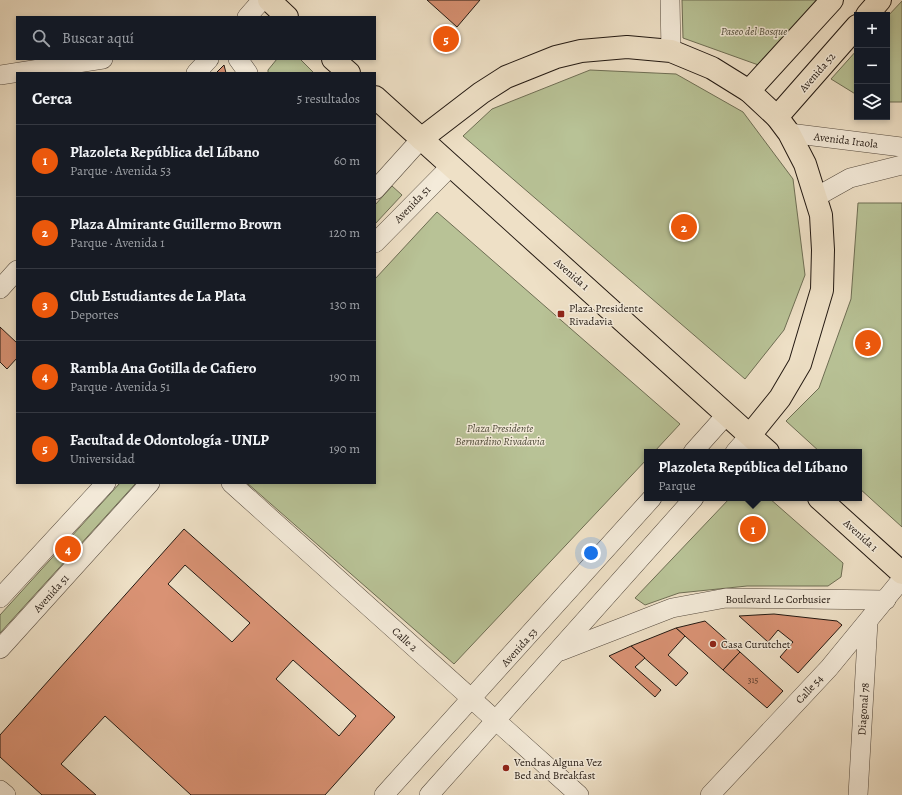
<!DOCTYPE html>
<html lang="es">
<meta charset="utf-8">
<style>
:root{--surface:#171b24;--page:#242831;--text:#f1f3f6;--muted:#9ea1a6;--line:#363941;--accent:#ea580c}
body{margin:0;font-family:Alegreya,serif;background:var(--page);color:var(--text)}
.controls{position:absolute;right:12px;top:12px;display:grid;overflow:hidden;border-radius:0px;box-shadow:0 2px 6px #0003}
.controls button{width:36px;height:36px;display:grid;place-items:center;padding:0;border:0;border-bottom:1px solid var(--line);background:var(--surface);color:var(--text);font:20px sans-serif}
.you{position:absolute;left:591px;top:553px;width:14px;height:14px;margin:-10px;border:3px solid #fff;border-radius:50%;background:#1a73e8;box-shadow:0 0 0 6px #1a73e833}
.badge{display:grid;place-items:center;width:26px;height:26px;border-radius:50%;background:var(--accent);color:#fff;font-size:13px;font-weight:700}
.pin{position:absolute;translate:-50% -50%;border:2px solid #fff;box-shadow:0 1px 4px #0006}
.popup{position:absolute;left:644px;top:449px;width:218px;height:52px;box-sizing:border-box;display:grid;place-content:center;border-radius:0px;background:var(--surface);filter:drop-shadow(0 1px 3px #0005);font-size:13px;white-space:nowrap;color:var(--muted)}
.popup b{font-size:15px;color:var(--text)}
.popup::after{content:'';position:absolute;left:50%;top:100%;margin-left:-8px;border:8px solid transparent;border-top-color:var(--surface)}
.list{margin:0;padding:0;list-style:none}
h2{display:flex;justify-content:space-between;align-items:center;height:52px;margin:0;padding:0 16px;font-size:17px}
h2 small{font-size:13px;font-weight:400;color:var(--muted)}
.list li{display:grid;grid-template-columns:26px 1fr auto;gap:12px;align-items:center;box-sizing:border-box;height:72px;padding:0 16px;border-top:1px solid var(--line)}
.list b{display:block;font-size:15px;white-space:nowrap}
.list p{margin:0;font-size:13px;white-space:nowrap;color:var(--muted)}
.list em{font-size:13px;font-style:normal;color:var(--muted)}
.icon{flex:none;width:22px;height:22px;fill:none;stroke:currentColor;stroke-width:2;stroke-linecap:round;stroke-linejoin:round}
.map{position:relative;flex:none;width:902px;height:795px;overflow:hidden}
.search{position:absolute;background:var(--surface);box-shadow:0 2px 6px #0003;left:16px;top:16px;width:360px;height:44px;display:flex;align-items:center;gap:10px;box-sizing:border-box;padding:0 14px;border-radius:0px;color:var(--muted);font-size:15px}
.panel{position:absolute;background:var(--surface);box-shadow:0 2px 6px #0003;left:16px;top:72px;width:360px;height:412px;border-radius:0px}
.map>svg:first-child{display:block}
.green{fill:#b8c296;stroke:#6e6e54}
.building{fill:#d99274;stroke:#231912;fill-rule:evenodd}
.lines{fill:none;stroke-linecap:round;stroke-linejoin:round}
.minor-casing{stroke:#564b3f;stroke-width:20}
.major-casing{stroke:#231912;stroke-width:24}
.minor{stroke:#f4ebda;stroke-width:19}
.major{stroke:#eee0c6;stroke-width:22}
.poi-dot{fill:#8f2418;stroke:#f4ebda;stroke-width:1.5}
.labels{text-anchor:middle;stroke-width:3;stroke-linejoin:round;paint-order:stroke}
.number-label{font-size:9px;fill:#50372a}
.park-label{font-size:11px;font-style:italic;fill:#504c3a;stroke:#f4ebda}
.street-label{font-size:11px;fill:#231912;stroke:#f4ebda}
.poi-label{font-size:11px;fill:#231912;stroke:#f4ebda;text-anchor:start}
</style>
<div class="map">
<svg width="902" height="795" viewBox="0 0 902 795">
<rect width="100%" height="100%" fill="#eee0c6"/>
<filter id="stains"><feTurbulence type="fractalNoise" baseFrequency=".005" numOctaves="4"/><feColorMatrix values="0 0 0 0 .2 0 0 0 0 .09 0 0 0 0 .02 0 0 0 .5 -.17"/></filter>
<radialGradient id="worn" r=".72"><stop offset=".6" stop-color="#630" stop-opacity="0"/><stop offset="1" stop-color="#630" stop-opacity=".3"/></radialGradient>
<g class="green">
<path d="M682 0H824L764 67 683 38Z"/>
<path d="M902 1V102H887V17Z"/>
<path d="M857 50V95L831 79Z"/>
<path d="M277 59H300L314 73H268V70Z"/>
<path d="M590 70 676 74 743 112 793 179 805 275 784 330 745 379 463 136 492 109Z"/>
<path d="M392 186 402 195 375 224V205Z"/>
<path d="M858 203H902V527L859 488V452H820L786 421 819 388 851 299Z"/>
<path d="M437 212 680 424 654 452H647V459L454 664 247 483H375V279Z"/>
<path d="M120 483H136L0 633V615Z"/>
<path d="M730 498H769L843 563 841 577 828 586H747L679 593 645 605 635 598Z"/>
</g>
<g class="building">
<path d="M427 0H480L457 27Z"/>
<path d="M224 65 226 73H216Z"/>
<path d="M0 327 17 343V358L7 369 0 362Z"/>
<path d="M184 529 395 717 325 795H191L105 716 61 764 96 795H42L0 757V735ZM185 565 250 623 232 642 168 584ZM293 660 356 716 339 736 276 679Z"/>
<path d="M774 614 837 621 842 625 798 673 780 657 793 642 778 630 768 642 739 616Z"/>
<path d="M705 621 740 652 723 670 676 628Z"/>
<path d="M676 628 685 636 668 655 688 673 676 686 631 646Z"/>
<path d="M631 646 645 658 635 667 661 690 655 697 609 656Z"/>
<path d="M740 652 783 691 767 708 723 670Z"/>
</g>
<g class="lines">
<g class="minor-casing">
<g id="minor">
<path d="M670 0 671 51"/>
<path d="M247 17 262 0"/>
<path d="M238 59 248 73"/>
<path d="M196 73 209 59"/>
<path d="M0 75 103 59"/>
<path d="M789 133 902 147"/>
<path d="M375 190 421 139"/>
<path d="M816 197 850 178 902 165"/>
<path d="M375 243 451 166"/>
<path d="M0 289 17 270"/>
<path d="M693 452 727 414"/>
<path d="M735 452 750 435"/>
<path d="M231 483 579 795"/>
<path d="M0 598 106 483"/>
<path d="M0 649 150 483"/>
<path d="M561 651 672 608 726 598 886 600"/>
<path d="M0 790 6 795"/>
<path d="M384 795 652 498"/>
<path d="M429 795 694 498"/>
<path d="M710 795 829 668 902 579"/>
<path d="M858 795 868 622"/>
</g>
</g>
<g class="major-casing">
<g id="major">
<path d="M269 0 287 17"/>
<path d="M867 15 880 0"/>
<path d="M333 59 349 73"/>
<path d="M749 91 832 0"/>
<path d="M375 97 768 452"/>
<path d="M777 117 857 26"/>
<path d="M421 139 481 93 506 77 556 57 581 51 627 47 671 51 712 68 749 91 777 117 789 133 805 164 821 215 823 250 822 290 800 364 780 398 750 435"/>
<path d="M819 498 902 573"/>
</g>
</g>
<use href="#minor" class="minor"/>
<use href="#major" class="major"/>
</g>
<g class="poi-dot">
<rect x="557" y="310" width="8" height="8" rx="2"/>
<circle cx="713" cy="644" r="4"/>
<circle cx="506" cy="768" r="4"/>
</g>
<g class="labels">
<g class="number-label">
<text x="753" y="683">315</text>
</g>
<g class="park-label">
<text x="754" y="35">Paseo del Bosque</text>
<text x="500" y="432">Plaza Presidente<tspan x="500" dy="13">Bernardino Rivadavia</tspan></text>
</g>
<g class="street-label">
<text transform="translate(817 72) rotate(-49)" y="4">Avenida 52</text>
<text transform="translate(846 140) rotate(7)" y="4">Avenida Iraola</text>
<text transform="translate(412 204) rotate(-46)" y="4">Avenida 51</text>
<text transform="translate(572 274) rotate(41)" y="4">Avenida 1</text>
<text transform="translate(861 535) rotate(42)" y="4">Avenida 1</text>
<text transform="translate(51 593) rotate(-48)" y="4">Avenida 51</text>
<text x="778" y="603">Boulevard Le Corbusier</text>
<text transform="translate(405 639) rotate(42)" y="4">Calle 2</text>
<text transform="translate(519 647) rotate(-48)" y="4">Avenida 53</text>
<text transform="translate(809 689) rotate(-47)" y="4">Calle 54</text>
<text transform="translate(863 709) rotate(-86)" y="4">Diagonal 78</text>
</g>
<g class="poi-label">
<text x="569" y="312">Plaza Presidente<tspan x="569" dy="13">Rivadavia</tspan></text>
<text x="721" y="648">Casa Curutchet</text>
<text x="514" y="766">Vendras Alguna Vez<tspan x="514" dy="13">Bed and Breakfast</tspan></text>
</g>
</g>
<rect width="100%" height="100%" filter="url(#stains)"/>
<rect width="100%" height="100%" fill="url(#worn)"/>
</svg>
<div class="controls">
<button>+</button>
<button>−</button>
<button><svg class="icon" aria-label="layers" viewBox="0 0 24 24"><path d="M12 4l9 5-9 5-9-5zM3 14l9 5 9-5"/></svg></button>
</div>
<div class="you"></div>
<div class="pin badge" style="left:753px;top:529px">1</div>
<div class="popup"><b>Plazoleta República del Líbano</b>Parque</div>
<div class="pin badge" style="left:684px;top:227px">2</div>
<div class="pin badge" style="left:868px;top:343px">3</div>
<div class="pin badge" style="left:68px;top:549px">4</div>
<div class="pin badge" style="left:446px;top:39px">5</div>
<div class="search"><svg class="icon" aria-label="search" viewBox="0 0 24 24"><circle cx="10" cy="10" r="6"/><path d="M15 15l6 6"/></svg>Buscar aquí</div>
<section class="panel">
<h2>Cerca<small>5 resultados</small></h2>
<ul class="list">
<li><span class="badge">1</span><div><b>Plazoleta República del Líbano</b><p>Parque · Avenida 53</p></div><em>60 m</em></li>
<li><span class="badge">2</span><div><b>Plaza Almirante Guillermo Brown</b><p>Parque · Avenida 1</p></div><em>120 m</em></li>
<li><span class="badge">3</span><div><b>Club Estudiantes de La Plata</b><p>Deportes</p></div><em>130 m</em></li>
<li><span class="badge">4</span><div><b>Rambla Ana Gotilla de Cafiero</b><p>Parque · Avenida 51</p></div><em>190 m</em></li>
<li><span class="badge">5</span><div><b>Facultad de Odontología - UNLP</b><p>Universidad</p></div><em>190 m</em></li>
</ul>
</section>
</div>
